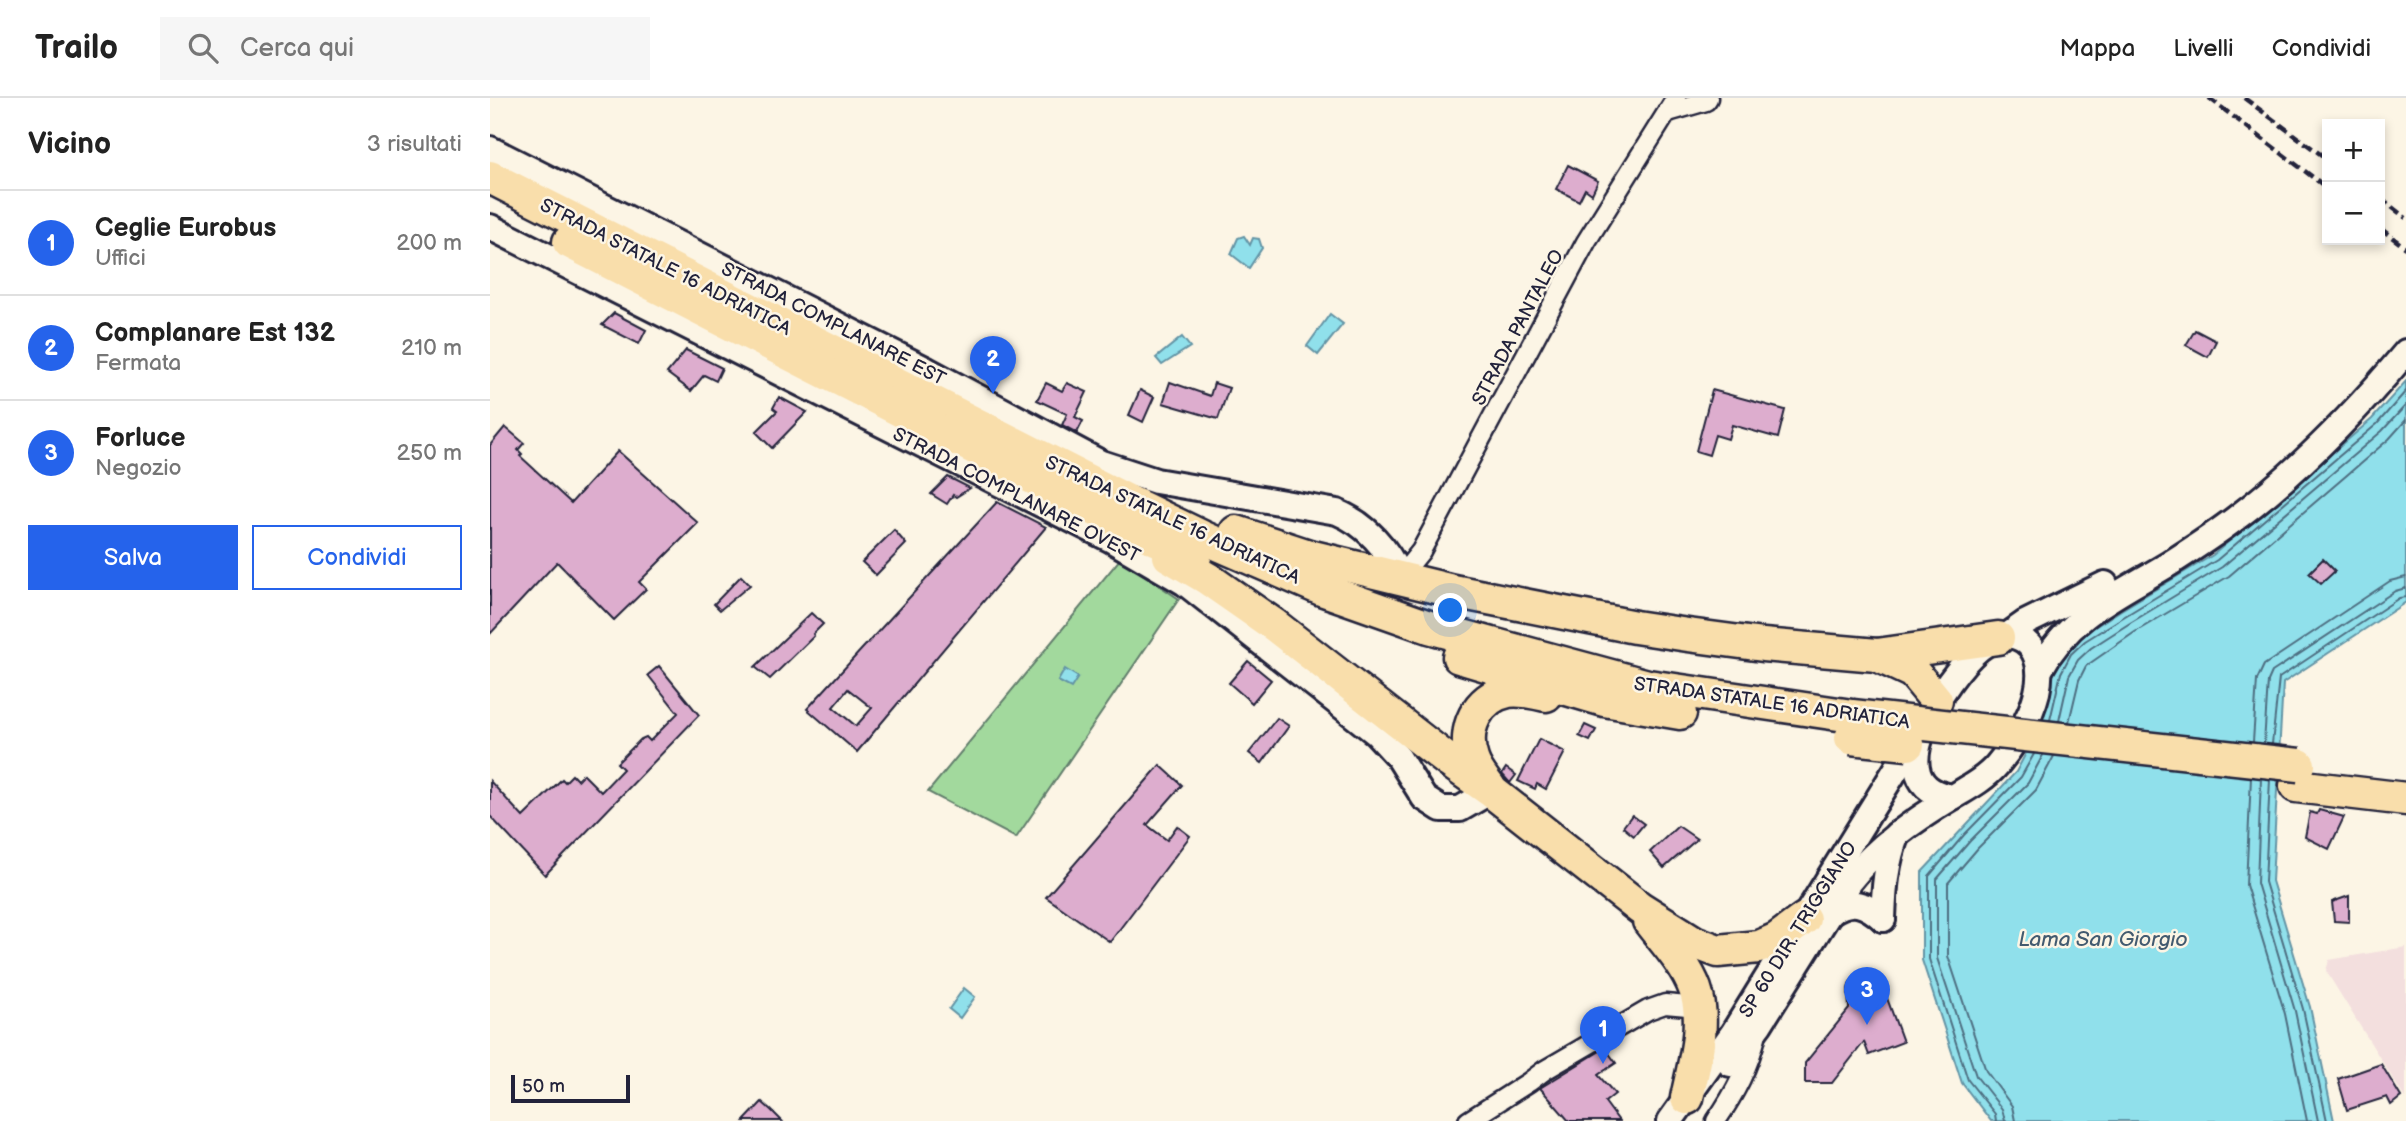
<!DOCTYPE html>
<html lang="it">
<meta charset="utf-8">
<style>
:root{--surface:#fff;--page:#f6f6f6;--text:#222;--muted:#767676;--line:#e0e0e0;--accent:#2563eb}
body{margin:0;font-family:"Balsamiq Sans",sans-serif;background:var(--page);color:var(--text)}
.controls{position:absolute;right:21px;top:21px;display:grid;overflow:hidden;border-radius:0px;box-shadow:0 4px 10px #0003}
.controls button{width:63px;height:63px;display:grid;place-items:center;padding:0;border:0;border-bottom:2px solid var(--line);background:var(--surface);color:var(--text);font:35px sans-serif}
.scale{position:absolute;left:21px;bottom:18px;width:119px;box-sizing:border-box;padding-left:7px;border:4px solid #22223b;border-top:0;font-size:19px;line-height:24px;white-space:nowrap;color:#22223b;-webkit-text-stroke:5px #fcf5e5;paint-order:stroke}
.you{position:absolute;left:961px;top:513px;width:24px;height:24px;margin:-18px;border:5px solid #fff;border-radius:50%;background:#1a73e8;box-shadow:0 0 0 10px #1a73e833}
.badge{display:grid;place-items:center;width:46px;height:46px;border-radius:50%;background:var(--accent);color:#fff;font-size:23px;font-weight:700}
.pin{position:absolute;translate:-50% -58px;filter:drop-shadow(0 2px 4px #0008)}
.pin::after{content:'';position:absolute;top:37px;width:24px;height:21px;background:inherit;clip-path:polygon(0 0,100% 0,50% 100%)}
.list{margin:0;padding:0;list-style:none}
h2{display:flex;justify-content:space-between;align-items:center;height:91px;margin:0;padding:0 28px;font-size:30px}
h2 small{font-size:23px;font-weight:400;color:var(--muted)}
.list li{display:grid;grid-template-columns:46px 1fr auto;gap:21px;align-items:center;box-sizing:border-box;height:105px;padding:0 28px;border-top:2px solid var(--line)}
.list b{display:block;font-size:26px;white-space:nowrap}
.list p{margin:0;font-size:23px;white-space:nowrap;color:var(--muted)}
.list em{font-size:23px;font-style:normal;color:var(--muted)}
.actions{display:flex;gap:14px;padding:21px 28px}
.actions a{flex:1;padding:16px 0;border:2px solid var(--accent);border-radius:0px;text-align:center;font-size:24px;color:var(--accent)}
.actions .main{background:var(--accent);color:#fff}
.icon{flex:none;width:38px;height:38px;fill:none;stroke:currentColor;stroke-width:2;stroke-linecap:round;stroke-linejoin:round}
.map{position:relative;flex:none;width:1916px;height:1023px;overflow:hidden}
header{display:flex;align-items:center;gap:42px;box-sizing:border-box;height:98px;padding:0 35px;background:var(--surface);border-bottom:2px solid var(--line)}
header strong{font-size:33px}
nav{display:flex;gap:38px;margin-inline-start:auto;font-size:24px}
.search{width:490px;height:63px;background:var(--page);display:flex;align-items:center;gap:18px;box-sizing:border-box;padding:0 24px;border-radius:0px;color:var(--muted);font-size:26px}
main{display:flex}
aside{flex:1;background:var(--surface)}
.map>svg:first-child{display:block}
.built{fill:#f3dfde}
.green{fill:#a2d99d;stroke:#627e6c;stroke-width:2}
.water{fill:#90e0eb;stroke:#6494a5;stroke-width:2}
.lines{fill:none;stroke-linecap:round;stroke-linejoin:round}
.shore{stroke:#4e6e81;stroke-width:2}
.building{fill:#ddadce;stroke:#22223b;stroke-width:2;fill-rule:evenodd}
.street-casing{stroke:#22223b;stroke-width:23}
.secondary-casing{stroke:#22223b;stroke-width:30}
.highway-casing{stroke:#22223b;stroke-width:37}
.street{stroke:#fcf5e5;stroke-width:18}
.secondary{stroke:#fcf5e5;stroke-width:24}
.highway{stroke:#f9deab;stroke-width:32}
.rail{stroke:#22223b;stroke-width:4.5;stroke-dasharray:10 5;stroke-linecap:butt}
.highway-bridge-casing{stroke:#22223b;stroke-width:37;stroke-linecap:butt}
.highway-bridge{stroke:#f9deab;stroke-width:32}
.labels{text-anchor:middle;stroke-width:5;stroke-linejoin:round;paint-order:stroke}
.street-label{font-size:19px;fill:#22223b;stroke:#fcf5e5}
.water-label{font-size:21px;font-style:italic;fill:#435b70;stroke:#fcf5e5}
</style>
<header>
<strong>Trailo</strong>
<div class="search"><svg class="icon" aria-label="search" viewBox="0 0 24 24"><circle cx="10" cy="10" r="6"/><path d="M15 15l6 6"/></svg>Cerca qui</div>
<nav><a>Mappa</a><a>Livelli</a><a>Condividi</a></nav>
</header>
<main>
<aside>
<h2>Vicino<small>3 risultati</small></h2>
<ul class="list">
<li><span class="badge">1</span><div><b>Ceglie Eurobus</b><p>Uffici</p></div><em>200 m</em></li>
<li><span class="badge">2</span><div><b>Complanare Est 132</b><p>Fermata</p></div><em>210 m</em></li>
<li><span class="badge">3</span><div><b>Forluce</b><p>Negozio</p></div><em>250 m</em></li>
</ul>
<div class="actions"><a class="main">Salva</a><a>Condividi</a></div>
</aside>
<div class="map">
<svg width="1916" height="1023" viewBox="0 0 1916 1023">
<rect width="100%" height="100%" fill="#fcf5e5"/>
<filter id="ink" filterUnits="userSpaceOnUse"><feTurbulence type="fractalNoise" baseFrequency=".0143" numOctaves="2"/><feDisplacementMap in="SourceGraphic" scale="14" xChannelSelector="R" yChannelSelector="G"/><feConvolveMatrix kernelMatrix="1 2 1 2 8 2 1 2 1" color-interpolation-filters="sRGB"/></filter>
<g filter="url(#ink)">
<path class="built" d="M1916 849V1002L1836 873 1839 862Z"/>
<path class="green" d="M630 461 689 501 526 740 438 694Z"/>
<g class="water">
<path d="M754 138 760 147 763 140 769 141 772 150 759 170 741 156 748 140Z"/>
<path d="M840 216 853 226 828 257 817 248Z"/>
<path d="M692 239 700 249 672 267 666 260Z"/>
<path d="M1916 283V504L1793 585 1782 783 1820 909 1844 1023H1501L1472 985 1432 862V774L1526 674 1553 623 1564 572 1574 552 1591 538 1631 512 1723 457 1882 321Z"/>
<path d="M575 571 588 579 581 590 568 583Z"/>
<path d="M474 890 485 899 470 920 459 911Z"/>
</g>
<g class="lines">
<g class="shore">
<path d="M1560 622 1571 575 1581 556 1595 543 1635 518 1727 462 1887 326 1916 293"/>
<path d="M1569 623 1579 578 1588 562 1601 550 1640 525 1732 469 1892 333 1916 307"/>
<path d="M1579 624 1589 582 1596 568 1645 534 1739 478 1899 341 1916 322"/>
<path d="M1763 644 1767 582 1774 567 1900 483 1916 479"/>
<path d="M1774 646 1778 583 1782 574 1905 493 1916 490"/>
<path d="M1782 646 1789 580 1909 500 1916 499"/>
<path d="M1761 679 1756 787 1795 916 1817 1023"/>
<path d="M1771 680 1767 785 1805 913 1828 1023"/>
<path d="M1780 681 1775 784 1813 911 1837 1023"/>
<path d="M1506 1023 1505 1016 1478 982 1439 861V778L1474 737 1531 679 1544 656"/>
<path d="M1515 1023 1512 1011 1486 978 1447 860V781L1480 743 1538 685 1553 657"/>
<path d="M1525 1023 1522 1008 1496 973 1458 858V785L1488 750 1546 692 1564 658"/>
</g>
</g>
<g class="building">
<path d="M1078 67 1108 83 1102 96 1095 91 1089 103 1066 91Z"/>
<path d="M124 215 156 232 149 246 112 227Z"/>
<path d="M1705 232 1726 243 1718 259 1696 247Z"/>
<path d="M196 252 232 270 226 283 214 277 201 293 177 275Z"/>
<path d="M680 284 720 298 724 285 739 290 728 321 673 305Z"/>
<path d="M556 285 572 293 577 285 597 294 585 319 593 323 587 335 572 327 577 316 547 302Z"/>
<path d="M650 292 664 299 653 324 639 317Z"/>
<path d="M1222 292 1295 312 1288 340 1242 327 1238 341 1225 337 1219 357 1206 353Z"/>
<path d="M289 299 317 314 282 350 266 334 287 313 283 310Z"/>
<path d="M15 329 34 345 28 352 32 356 30 358 81 405 128 353 208 425 149 484 156 491 124 522 67 464 0 536V347Z"/>
<path d="M458 379 480 390 466 399 463 397 457 406 441 396Z"/>
<path d="M507 404 556 429 367 654 317 611ZM358 591 382 610 366 628 343 609Z"/>
<path d="M404 432 416 446 386 477 372 464Z"/>
<path d="M1833 461 1845 473 1831 486 1819 475Z"/>
<path d="M251 478 260 487 230 512 224 506Z"/>
<path d="M321 515 333 526 323 536 324 538 280 581 265 569Z"/>
<path d="M758 563 781 582 762 605 739 585Z"/>
<path d="M169 568 209 617 55 777 0 718V683L33 719 72 681 75 684 82 677 87 682 93 676 111 694 133 671 127 665 151 641 156 639 160 643 188 615 158 577Z"/>
<path d="M787 620 799 628 772 665 759 655Z"/>
<path d="M1095 627 1106 632 1100 643 1089 638Z"/>
<path d="M1049 641 1075 654 1056 691 1047 686 1045 691 1028 683Z"/>
<path d="M670 667 692 687 657 727 677 742 687 728 700 738 620 844 556 799Z"/>
<path d="M1016 670 1026 677 1020 685 1012 676Z"/>
<path d="M1829 712 1854 719 1839 751 1815 739 1820 714 1827 716Z"/>
<path d="M1142 717 1154 726 1144 738 1133 729Z"/>
<path d="M1188 728 1207 741 1174 770 1160 754Z"/>
<path d="M1859 798V824L1844 823 1842 804Z"/>
<path d="M1377 875 1390 881 1413 944 1379 957 1374 944 1342 985H1315V965L1359 911 1358 891 1360 884 1369 876Z"/>
<path d="M1115 950 1126 965 1108 977 1125 996 1115 1004 1129 1023H1079L1050 990Z"/>
<path d="M1891 966 1911 999 1901 1007 1897 999 1857 1012 1848 981Z"/>
<path d="M272 1004 281 1012 292 1023H254Z"/>
</g>
<g class="lines">
<g class="street-casing">
<g id="street">
<path d="M1178 14 1216 3 1218 0"/>
<path d="M910 479 931 453 1096 144 1186 0"/>
<path d="M978 1023 1039 984 1055 972 1158 912 1175 906 1209 909"/>
<path d="M1226 1023C1245 995 1259 969 1267 935"/>
</g>
</g>
<g class="secondary-casing">
<g id="secondary">
<path d="M0 51 437 272 611 365 666 383 847 414C876 426 898 451 910 479"/>
<path d="M0 129 620 441 695 485 886 635 909 660 934 700 951 711H970L1001 693"/>
<path d="M1518 537C1530 539 1538 543 1544 554 1562 589 1529 641 1507 667 1495 681 1478 690 1463 699 1382 689 1456 578 1489 551 1497 544 1508 540 1518 537Z"/>
<path d="M1518 537 1535 525 1615 486"/>
<path d="M1550 572C1579 517 1628 497 1679 466 1701 452 1724 437 1745 421 1809 373 1865 315 1916 254"/>
<path d="M1341 814C1362 800 1375 805 1393 821"/>
<path d="M1393 821C1394 791 1396 764 1407 736"/>
<path d="M1240 966 1270 926 1359 784C1387 748 1423 723 1463 699"/>
<path d="M1180 1023 1243 935 1415 657 1430 637"/>
</g>
</g>
<g class="highway-casing">
<g id="highway">
<path d="M0 79 642 405 712 439 834 492 939 529 1158 588 1362 618"/>
<path d="M79 144 635 427 705 459"/>
<path d="M746 434 819 458 963 493 1145 529 1198 537 1273 547 1387 557 1508 540"/>
<path d="M679 458 718 481 784 527 960 664 1001 693 1150 810 1204 844 1228 853 1269 849 1287 841 1314 821"/>
<path d="M1387 557 1423 574 1446 602"/>
<path d="M969 559 1114 602 1190 615"/>
<path d="M1806 688 1916 701"/>
<path d="M999 689C992 680 985 671 982 661 972 632 987 599 1018 593 1031 591 1043 594 1056 597"/>
<path d="M1159 823C1175 844 1196 866 1205 891 1217 925 1204 966 1197 1000"/>
</g>
</g>
<use href="#street" class="street"/>
<use href="#secondary" class="secondary"/>
<use href="#highway" class="highway"/>
<g class="rail">
<path d="M1719 0 1837 90"/>
<path d="M1754 0 1837 61"/>
<path d="M1890 100 1916 120"/>
<path d="M1890 130 1916 150"/>
</g>
<g class="highway-bridge-casing">
<g id="highway-bridge">
<path d="M1362 618 1809 667"/>
<path d="M1361 640 1418 646"/>
</g>
</g>
<use href="#highway-bridge" class="highway-bridge"/>
</g>
</g>
<g class="labels">
<g class="street-label">
<text transform="translate(176 168) rotate(27)" y="7">STRADA STATALE 16 ADRIATICA</text>
<text transform="translate(344 225) rotate(27)" y="7">STRADA COMPLANARE EST</text>
<text transform="translate(1027 229) rotate(-62)" y="7">STRADA PANTALEO</text>
<text transform="translate(527 396) rotate(27)" y="7">STRADA COMPLANARE OVEST</text>
<text transform="translate(683 421) rotate(25)" y="7">STRADA STATALE 16 ADRIATICA</text>
<text transform="translate(1282 604) rotate(8)" y="7">STRADA STATALE 16 ADRIATICA</text>
<text transform="translate(1307 831) rotate(-58)" y="7">SP 60 DIR. TRIGGIANO</text>
</g>
<g class="water-label">
<text x="1613" y="848">Lama San Giorgio</text>
</g>
</g>
</svg>
<div class="controls">
<button>+</button>
<button>−</button>
</div>
<div class="scale">50 m</div>
<div class="you"></div>
<div class="pin badge" style="left:1113px;top:966px">1</div>
<div class="pin badge" style="left:503px;top:296px">2</div>
<div class="pin badge" style="left:1377px;top:927px">3</div>
</div>
</main>
